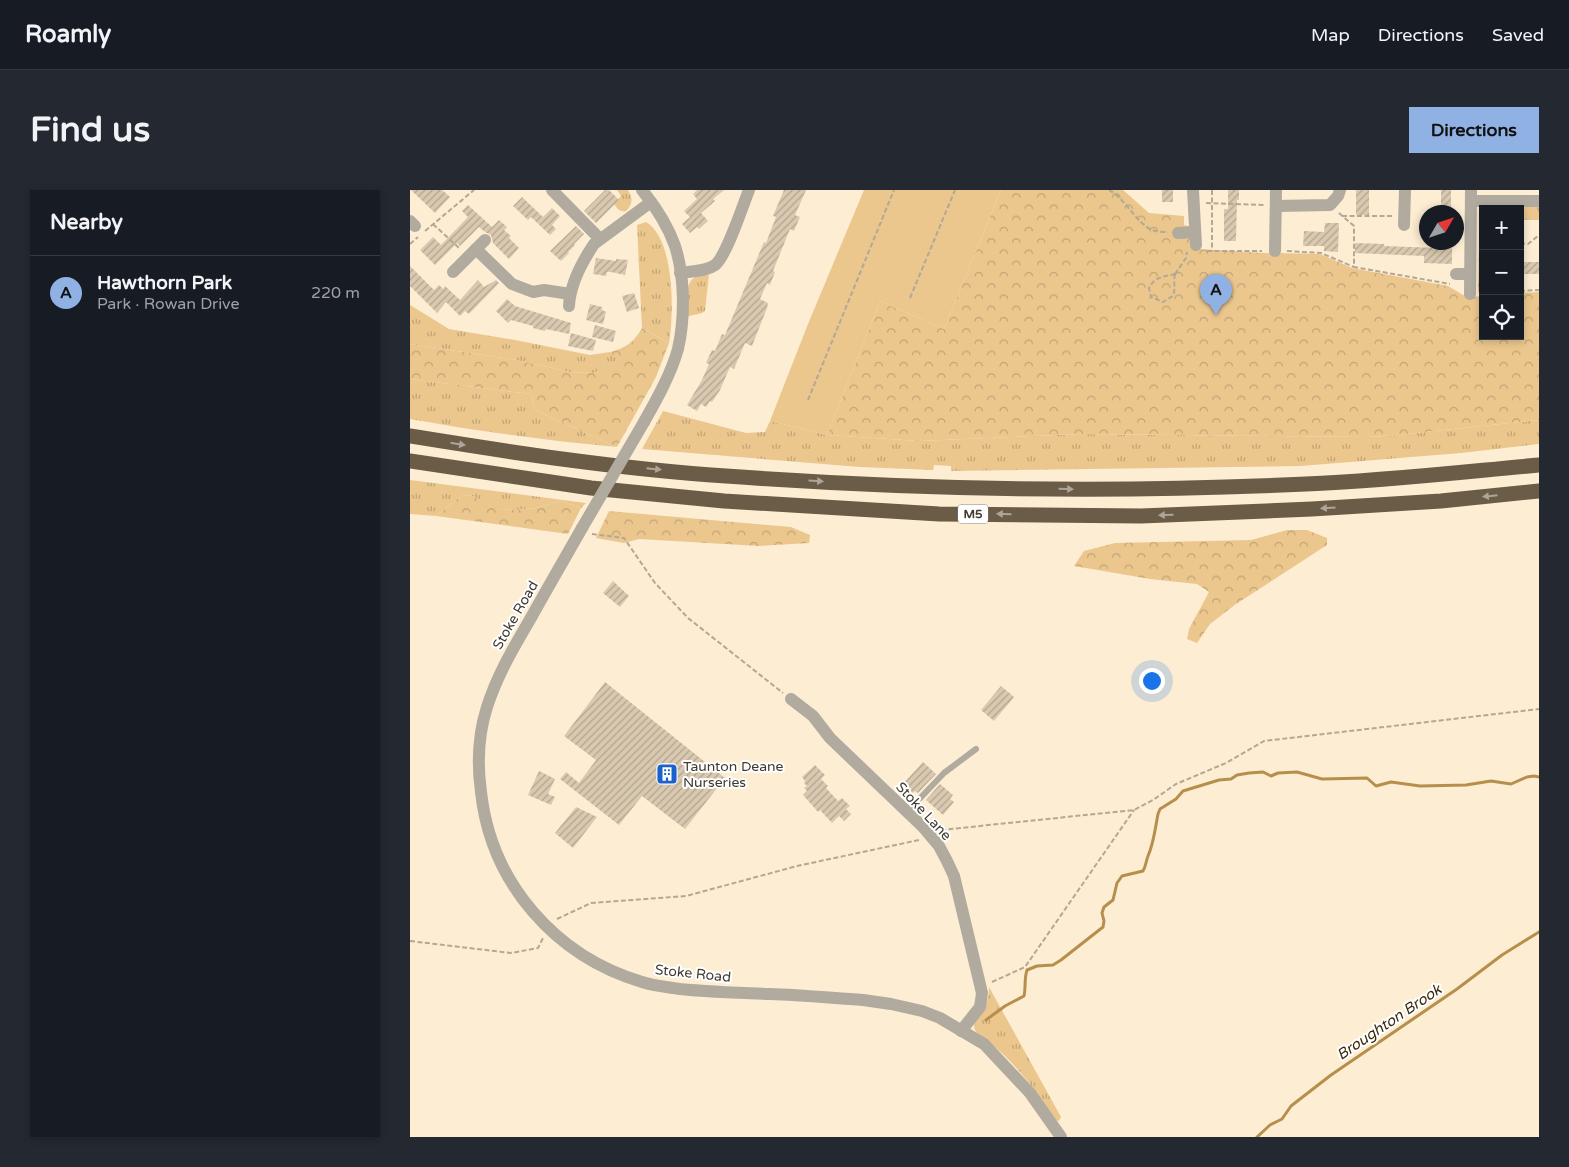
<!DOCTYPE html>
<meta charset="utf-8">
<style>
:root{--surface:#171b24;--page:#242831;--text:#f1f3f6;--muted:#9ea1a6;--line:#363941;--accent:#90b1e3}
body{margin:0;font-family:"Varela Round",sans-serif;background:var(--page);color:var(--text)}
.controls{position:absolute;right:15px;top:15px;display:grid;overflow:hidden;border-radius:0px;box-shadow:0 2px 8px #0003}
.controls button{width:45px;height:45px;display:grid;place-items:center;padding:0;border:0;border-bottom:1px solid var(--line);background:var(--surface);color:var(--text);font:25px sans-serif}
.compass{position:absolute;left:1009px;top:15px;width:45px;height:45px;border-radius:50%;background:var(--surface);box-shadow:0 2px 8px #0003;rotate:51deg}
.you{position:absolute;left:741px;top:490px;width:18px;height:18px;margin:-12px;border:4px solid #fff;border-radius:50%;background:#1a73e8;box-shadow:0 0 0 8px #1a73e833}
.badge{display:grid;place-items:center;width:32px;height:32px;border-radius:50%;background:var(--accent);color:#111;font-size:16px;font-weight:700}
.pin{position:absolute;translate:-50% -41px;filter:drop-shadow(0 1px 2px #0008)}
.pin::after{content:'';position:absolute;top:26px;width:18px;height:15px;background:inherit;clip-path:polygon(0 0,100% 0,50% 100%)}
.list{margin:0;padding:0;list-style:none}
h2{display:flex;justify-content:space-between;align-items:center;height:65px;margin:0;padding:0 20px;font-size:21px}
h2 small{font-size:16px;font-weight:400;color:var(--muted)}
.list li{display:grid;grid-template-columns:32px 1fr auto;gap:15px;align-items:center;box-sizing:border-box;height:75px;padding:0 20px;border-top:1px solid var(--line)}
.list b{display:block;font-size:19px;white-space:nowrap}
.list p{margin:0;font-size:16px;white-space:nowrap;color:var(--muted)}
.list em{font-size:16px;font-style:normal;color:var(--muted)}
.icon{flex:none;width:28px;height:28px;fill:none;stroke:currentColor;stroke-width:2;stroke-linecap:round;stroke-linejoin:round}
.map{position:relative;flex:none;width:1129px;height:947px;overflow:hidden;border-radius:0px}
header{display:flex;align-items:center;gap:30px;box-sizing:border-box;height:70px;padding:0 25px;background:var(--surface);border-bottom:1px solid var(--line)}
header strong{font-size:24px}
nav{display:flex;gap:28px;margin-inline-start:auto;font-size:18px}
.intro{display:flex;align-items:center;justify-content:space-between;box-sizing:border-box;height:120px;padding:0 30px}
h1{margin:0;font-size:35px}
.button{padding:12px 22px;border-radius:0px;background:var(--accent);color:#111;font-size:18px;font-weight:700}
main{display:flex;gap:30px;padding:0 30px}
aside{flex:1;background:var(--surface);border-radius:0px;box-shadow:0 2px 8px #0003}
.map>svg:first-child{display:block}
.grass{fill:url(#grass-tufts)}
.forest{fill:url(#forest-crowns)}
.garden{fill:#ebc78e}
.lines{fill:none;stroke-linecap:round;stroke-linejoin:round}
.stream{stroke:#b68f4d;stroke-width:3}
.building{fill:url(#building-hatch)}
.path{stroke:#b4a894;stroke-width:2;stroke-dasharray:5 2.5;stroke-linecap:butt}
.lane{stroke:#b1aa9f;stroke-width:6}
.street{stroke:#b1aa9f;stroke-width:12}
.highway{stroke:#6a5c46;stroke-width:15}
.street-bridge{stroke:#b1aa9f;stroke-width:12}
.oneway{fill:#ada599}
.labels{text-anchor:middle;stroke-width:4;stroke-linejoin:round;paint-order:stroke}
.shield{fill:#fff;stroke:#7a766f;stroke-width:1}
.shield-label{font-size:12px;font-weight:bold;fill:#413b31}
.street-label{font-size:14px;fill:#413b31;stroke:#fff}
.poi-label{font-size:14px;fill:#413b31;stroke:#fff;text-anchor:start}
.water-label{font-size:15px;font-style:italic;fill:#3b2a0c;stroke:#fff}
</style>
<header>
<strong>Roamly</strong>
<nav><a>Map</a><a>Directions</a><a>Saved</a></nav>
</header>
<div class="intro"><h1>Find us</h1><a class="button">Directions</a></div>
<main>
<aside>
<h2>Nearby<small></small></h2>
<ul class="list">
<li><span class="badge">A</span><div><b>Hawthorn Park</b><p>Park · Rowan Drive</p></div><em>220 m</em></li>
</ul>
</aside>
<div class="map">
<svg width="1129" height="947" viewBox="0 0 1129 947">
<defs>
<pattern id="grass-tufts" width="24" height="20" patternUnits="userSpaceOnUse" patternTransform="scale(1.25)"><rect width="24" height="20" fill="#ebc78e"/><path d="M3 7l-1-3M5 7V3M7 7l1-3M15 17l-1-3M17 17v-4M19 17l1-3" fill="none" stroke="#c0a375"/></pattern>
<pattern id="forest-crowns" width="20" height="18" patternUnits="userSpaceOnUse" patternTransform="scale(1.25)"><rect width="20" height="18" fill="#ebc78e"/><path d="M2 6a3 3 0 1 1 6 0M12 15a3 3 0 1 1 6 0" fill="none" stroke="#c0a375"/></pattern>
<pattern id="building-hatch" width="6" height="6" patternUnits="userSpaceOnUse" patternTransform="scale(1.25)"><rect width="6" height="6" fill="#d9c9b0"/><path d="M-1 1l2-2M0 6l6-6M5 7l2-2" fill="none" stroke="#b2a490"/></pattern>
</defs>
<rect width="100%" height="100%" fill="#fdedd3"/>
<g class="grass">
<path d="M207 0H218C223 8 223 14 216 21 209 22 208 19 204 14L211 6Z"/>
<path d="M1129 13V30H1110V19H1074L1080 14Z"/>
<path d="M236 32C265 49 264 124 259 153L232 138 227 35Z"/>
<path d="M1069 53H1073V101L1068 102Z"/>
<path d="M299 84 295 121C290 125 284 124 277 127 277 116 273 92 287 86 290 85 295 85 299 84Z"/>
<path d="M0 115 39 139 105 150 180 165 200 162 209 171 184 183 160 182 106 170 0 154Z"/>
<path d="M0 189 121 204 125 220 207 257C137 251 68 241 0 229Z"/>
<path d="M253 221 336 243 355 242 360 231 417 245 509 251 671 244 960 247 987 245 1129 230V254L1051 263 891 276 541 281V276L524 275 523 280 450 277 232 259Z"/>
<path d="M0 290 176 313 171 318 151 311 126 318 103 320 87 319 60 305 51 306 26 326 0 324Z"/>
<path d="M579 797 651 927 649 931 646 930C628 905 611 879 587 859 580 852 564 846 564 835 564 828 570 824 573 819 578 812 579 805 579 797Z"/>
</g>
<g class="forest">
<path d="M591 0H713L739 23 774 26V35L789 39 790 59 854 63 910 64 942 78 1038 96 1053 105 1062 107 1073 106V146H1110V103L1129 102V230L987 245 959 247 671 244 509 251 417 245 470 111 534 139Z"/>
<path d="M232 138 259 153 246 187 207 257 125 220 121 204 0 189V154L106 170 160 182 184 183 208 171 200 162C216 158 224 152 232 138Z"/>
<path d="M60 305 88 319 103 320 126 318 151 311 171 318 158 344 26 326 51 306Z"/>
<path d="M199 321 381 337 400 345 399 353 349 356 229 349 214 353 186 348Z"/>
<path d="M877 340H897L917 348V355L826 414 800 434 787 453 777 449 779 439 799 402 787 394 740 389 664 376 674 361 705 353 841 350Z"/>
</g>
<path class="garden" d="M454 0H591L534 139 470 111 417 245 360 231 398 134Z"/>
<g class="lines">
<g class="stream">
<path d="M576 830 595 816 614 806C616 797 614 789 617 780L627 776 643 775 651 770 693 737 694 731 692 723 694 717 703 710 707 693 712 686 733 681C736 676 736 671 738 666 744 652 745 639 748 624L750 619 766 609 773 601 809 590 821 589 827 585 839 583 853 582 861 586 868 583 887 582 912 589 957 588 966 596 981 592 1010 596 1056 595 1081 591 1101 594 1117 587 1124 586 1129 587"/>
<path d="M847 947 860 935 872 929 881 916 921 885 1047 799 1092 765 1129 742"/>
</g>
</g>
<g class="building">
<path d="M1 0H32L40 7 25 23Z"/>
<path d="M195 0H199L209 10 186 33 174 21Z"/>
<path d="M287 0H314L303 9 305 11 291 23 298 31 289 39 287 37 280 43 272 34 280 27 274 21 287 9 283 4Z"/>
<path d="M374 0H396L385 25 390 27 384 41 380 39 363 81 365 82 360 95 357 93 350 109 358 113 357 118 342 156 335 153 324 179 320 177 310 200 302 212 300 211 296 217 291 214 287 221 277 215 292 190 299 174 296 173 302 160 305 161 312 144 315 145 354 52 356 53 366 27 363 26Z"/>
<rect x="752" y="0" width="11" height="12"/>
<path d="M818 0H829V10H827L826 51H814V19H818Z"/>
<rect x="946" y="0" width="13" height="25"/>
<rect x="1031" y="0" width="10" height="22"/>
<path d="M112 7 133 27 142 18 150 26 142 35 146 39 140 45 121 27 118 30 103 16Z"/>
<path d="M58 15 82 37 89 30 97 37 94 40 101 46 99 48 109 58 99 69 83 53 81 45 75 42 69 37 50 56 47 53 25 75 10 60 23 47 31 55 58 27 52 21Z"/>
<path d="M915 33H929L928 62 914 61V56H893L894 41 914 42Z"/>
<path d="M166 36 174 44 164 54 165 55 158 62 159 63 151 71 140 61Z"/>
<path d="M1027 52H1038V58H1042V74L1014 73V66L945 63V53L974 54V56L1027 58Z"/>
<path d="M186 68 206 71V69L218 70 215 85 201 82H197L196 86 183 84Z"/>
<rect x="1110" y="72" width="19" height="12"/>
<path d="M0 76 24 100 29 95 33 99 35 96 50 110 68 90 74 97 86 90 89 93 59 124 55 121 50 126 36 112 27 123 0 96Z"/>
<path d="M224 103 229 118 217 122 212 106Z"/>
<path d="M97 109 105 116 161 133 159 144 136 139 135 141 123 138V136L101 130 98 133 86 121Z"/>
<path d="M180 114 192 117V120L196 122 193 134 176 130Z"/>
<path d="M185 135 206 141 203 152 182 147Z"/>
<path d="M161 143 186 150 183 161 158 156Z"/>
<path d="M203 391 219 406 210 417 193 403Z"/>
<path d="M195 492 315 588 275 639 232 606 209 635 150 589 156 582 169 593 186 570 154 546Z"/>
<path d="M591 496 604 507 584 531 571 520Z"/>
<path d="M513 572 526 584 508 603 505 601 503 603 493 594Z"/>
<path d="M405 575 415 585 411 589 418 596 416 598 428 611 432 608 440 616 436 619 441 624 434 631 429 626 422 633 410 620 408 622 393 605 397 601 394 598 397 596 394 593 395 591 392 587Z"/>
<path d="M129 581 145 589 138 604 145 607 141 615 118 605Z"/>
<path d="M530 594 543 605 540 609 544 612 533 625 516 610Z"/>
<path d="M166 617 187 627 163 658 145 643Z"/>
</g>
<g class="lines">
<g class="path">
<path d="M699 0C716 9 726 33 742 40 747 42 753 42 758 42"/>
<path d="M802 0V61"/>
<path d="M796 13 854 15"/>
<path d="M929 23 944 36V77L1040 94"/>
<path d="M932 26H982"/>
<path d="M23 34 49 58"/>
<path d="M15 41 64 0"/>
<path d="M1110 53 1118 54 1129 45"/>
<path d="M0 54 8 47"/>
<path d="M797 61H852"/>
<path d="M877 61 911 63 944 77"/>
<path d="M765 84 776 68 777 62"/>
<path d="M765 84C763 92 766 98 763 106L753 112 741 107 739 98C745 86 754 87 765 84Z"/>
<path d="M1110 101 1129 100"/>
<path d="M500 108 545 0"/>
<path d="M398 210 484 0"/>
<path d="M182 344 214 348 245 393 278 428 373 503"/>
<path d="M531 640 724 620 743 610 766 594 816 573 854 551 1129 519"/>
<path d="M147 729 181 713 276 706 387 676 509 650"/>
<path d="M0 751 101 763 128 758 133 748"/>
<path d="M582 792 615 777 724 620"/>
</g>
<path class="lane" d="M497 622 534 583 566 559"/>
<g class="street">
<path d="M142 0 190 49"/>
<path d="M232 0C245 16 258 36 265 56 275 87 275 128 268 159 261 184 247 209 234 232"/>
<path d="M783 0 786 55"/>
<path d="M1061 11H1129"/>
<path d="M866 16 920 15 928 6 930 0"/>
<path d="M0 31 5 36"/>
<path d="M994 35 995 0"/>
<path d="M768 43 785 42"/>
<path d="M66 59 102 94 123 102 134 100 160 104"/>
<path d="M865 61 866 0"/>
<path d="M43 82 75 50"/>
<path d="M270 83C281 81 295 82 305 75 316 67 333 15 339 0"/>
<path d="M1046 84H1060"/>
<path d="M1060 104 1061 0"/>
<path d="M159 116C160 95 172 72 184 54L241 12"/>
<path d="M172 338C155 368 138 397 122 426 104 457 88 483 77 517 68 545 67 573 71 602 81 693 145 766 232 792 244 796 258 797 270 799 300 802 330 803 360 804 391 805 422 808 453 810L481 814 512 821 530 828 574 854 620 903 651 947"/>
<path d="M381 509 403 526 420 548 513 637 529 656 537 671 544 686 572 803 570 817 551 841"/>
</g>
<g class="highway">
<path d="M0 246C105 263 210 279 316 286 509 300 703 303 896 294 974 291 1052 282 1129 275"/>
<path d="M0 271 181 298 314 311 529 324 731 326 902 319 1031 311 1129 301"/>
</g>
<path class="street-bridge" d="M172 338 234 232"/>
</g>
<defs><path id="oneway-solid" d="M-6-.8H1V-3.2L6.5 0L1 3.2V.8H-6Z" transform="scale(1.25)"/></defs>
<g class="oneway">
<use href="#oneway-solid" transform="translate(48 254) rotate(9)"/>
<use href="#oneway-solid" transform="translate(244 279) rotate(6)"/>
<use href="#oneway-solid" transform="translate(406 291) rotate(3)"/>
<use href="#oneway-solid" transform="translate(656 299) rotate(1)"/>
<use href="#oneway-solid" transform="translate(1080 306) rotate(174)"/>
<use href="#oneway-solid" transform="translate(918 318) rotate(176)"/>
<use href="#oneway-solid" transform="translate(594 324) rotate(-179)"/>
<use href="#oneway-solid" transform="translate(756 325) rotate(178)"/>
</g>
<defs>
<g id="building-square" transform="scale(1.125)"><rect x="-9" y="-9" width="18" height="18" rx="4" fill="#1a61cc" stroke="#fff"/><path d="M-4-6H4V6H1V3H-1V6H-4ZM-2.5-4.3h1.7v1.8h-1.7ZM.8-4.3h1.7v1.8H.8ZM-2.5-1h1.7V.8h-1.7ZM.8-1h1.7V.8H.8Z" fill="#fff"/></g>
</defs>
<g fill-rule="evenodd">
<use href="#building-square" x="257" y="584"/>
</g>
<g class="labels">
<rect class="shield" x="548" y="314.5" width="30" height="19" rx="4"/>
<g class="shield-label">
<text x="563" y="328">M5</text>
</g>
<g class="street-label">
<text transform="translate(105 425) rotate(-60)" y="5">Stoke Road</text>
<text transform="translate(514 621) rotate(47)" y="5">Stoke Lane</text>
<text transform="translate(283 783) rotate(6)" y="5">Stoke Road</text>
</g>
<g class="poi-label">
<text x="273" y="581">Taunton Deane<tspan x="273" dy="16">Nurseries</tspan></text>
</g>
<g class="water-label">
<text transform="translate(979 832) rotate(-34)" y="5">Broughton Brook</text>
</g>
</g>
</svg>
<div class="controls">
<button>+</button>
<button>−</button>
<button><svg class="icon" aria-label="locate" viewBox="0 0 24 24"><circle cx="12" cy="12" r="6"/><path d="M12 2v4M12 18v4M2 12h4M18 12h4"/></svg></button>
</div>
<svg class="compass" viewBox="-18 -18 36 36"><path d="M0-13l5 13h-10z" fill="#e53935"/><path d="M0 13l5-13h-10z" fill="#9ea1a6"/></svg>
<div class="you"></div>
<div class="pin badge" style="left:806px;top:125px">A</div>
</div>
</main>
